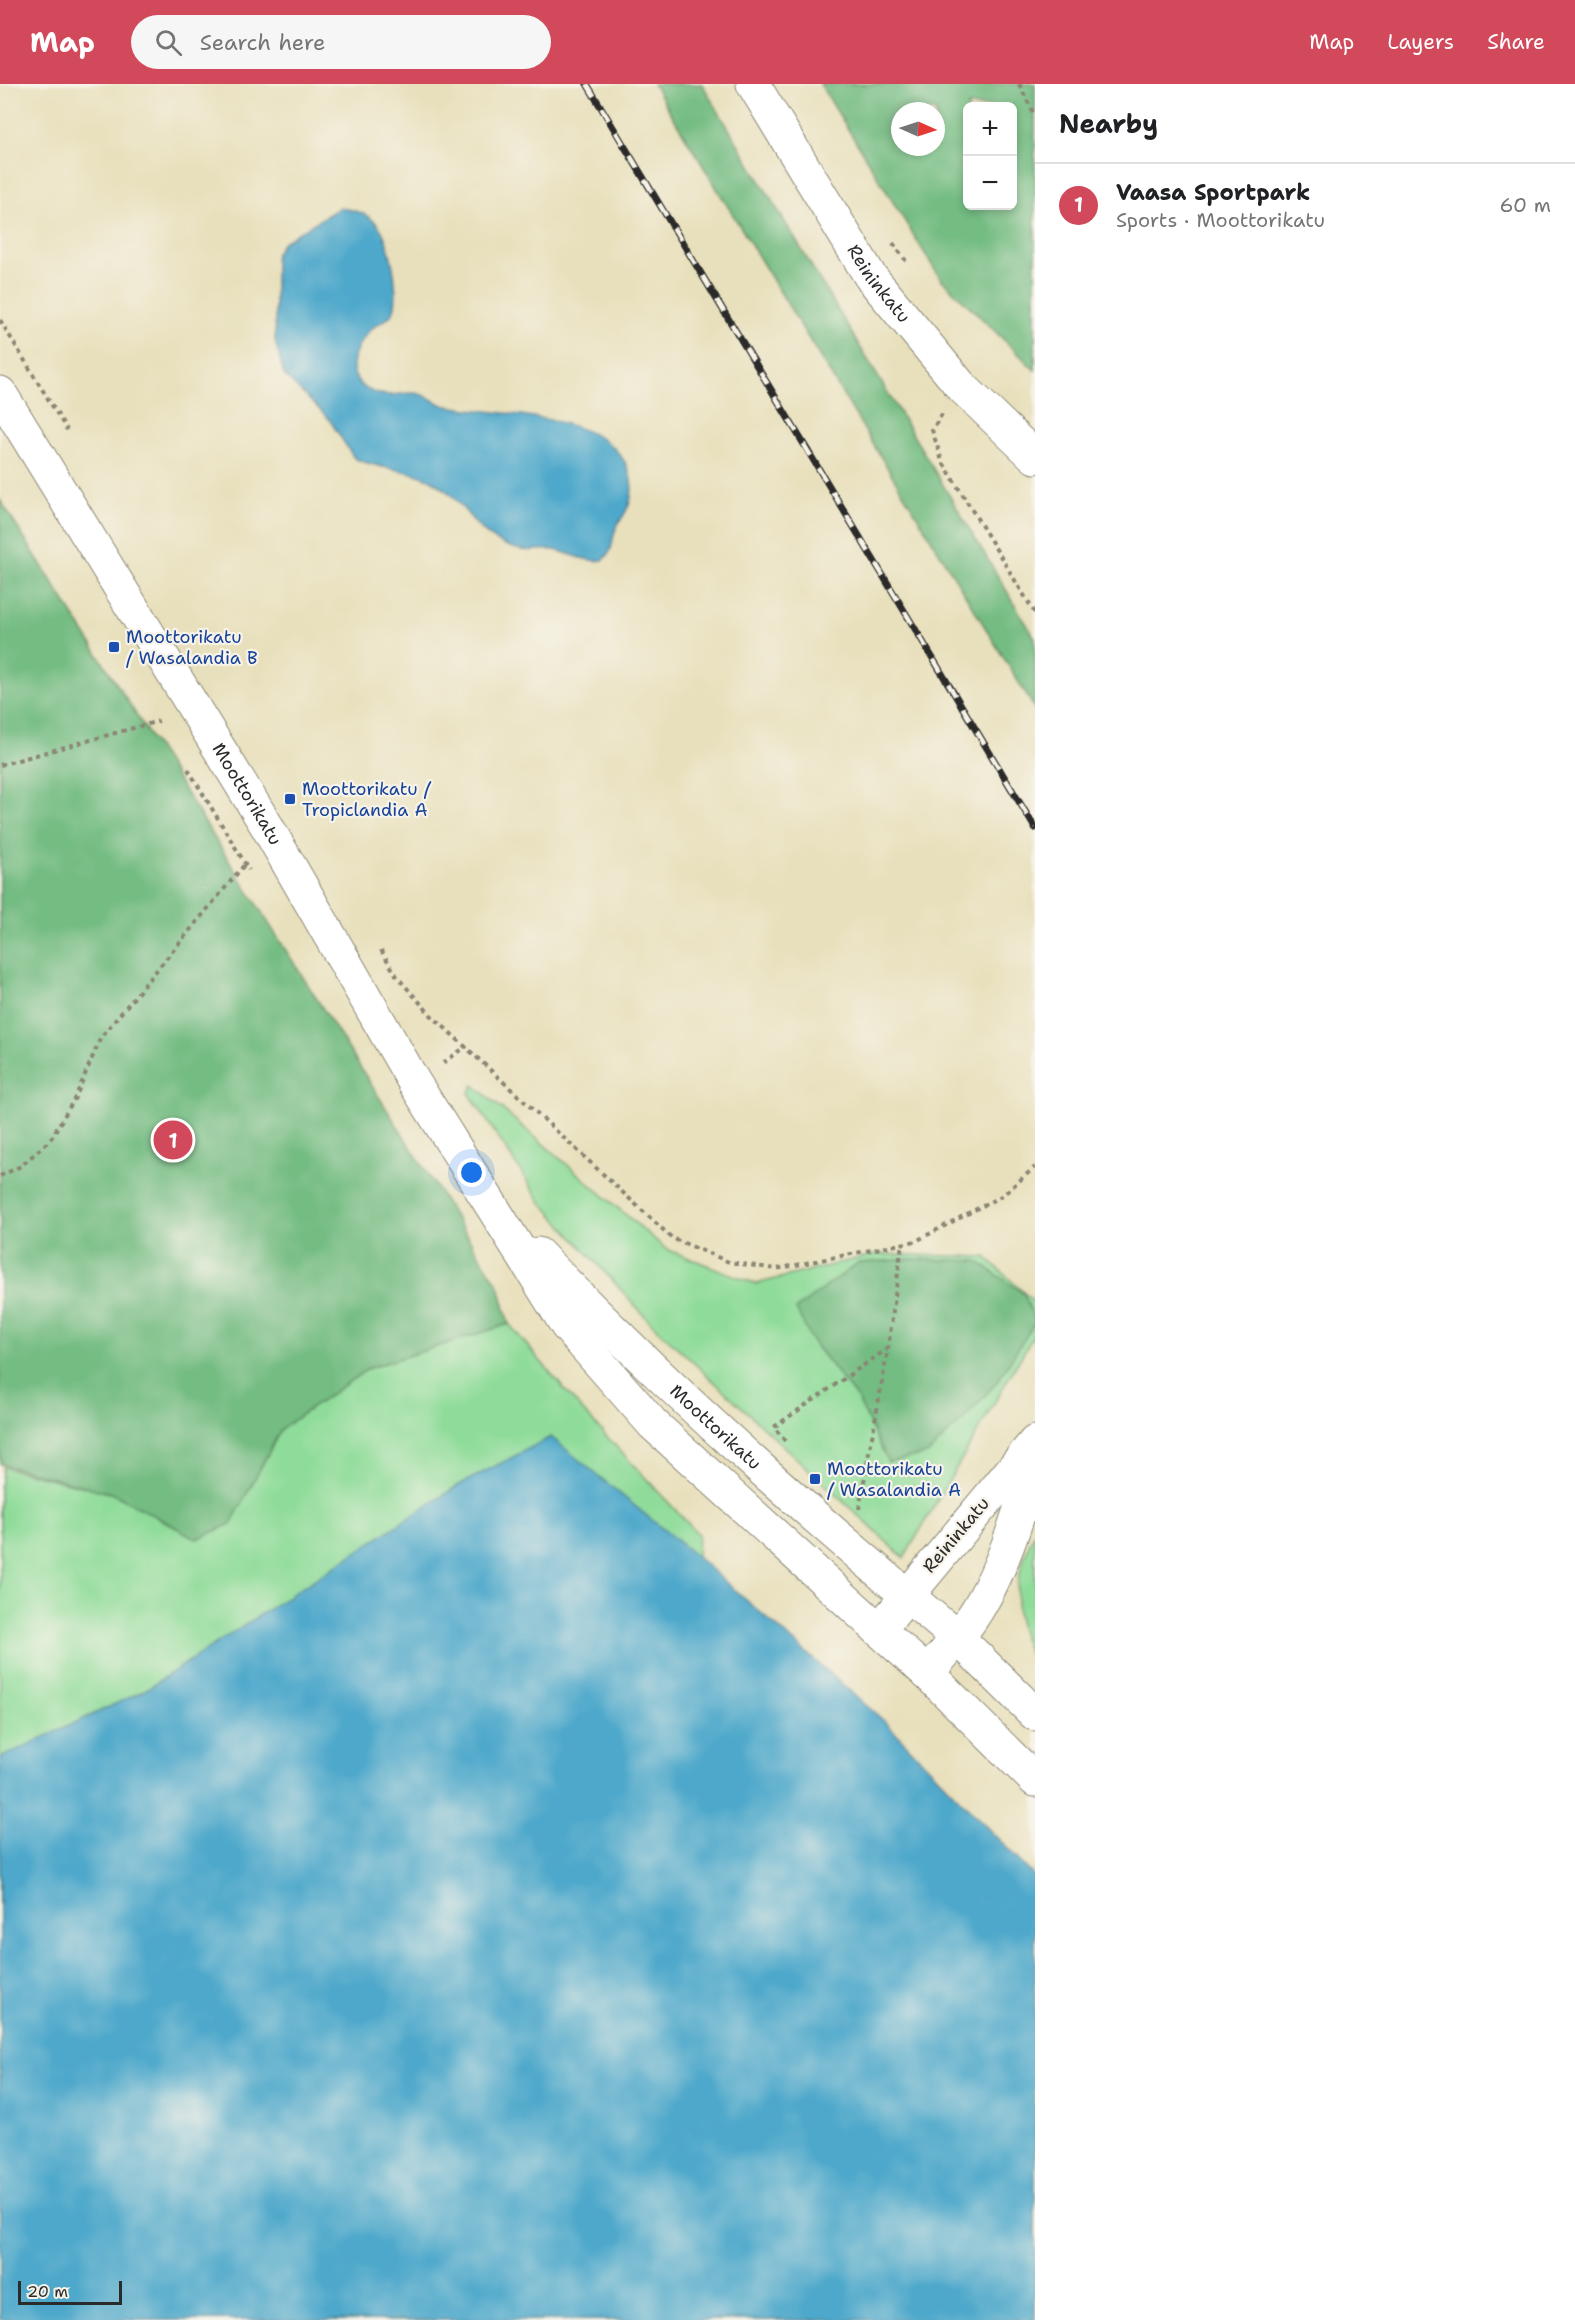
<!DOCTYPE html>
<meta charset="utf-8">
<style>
:root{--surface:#fff;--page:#f6f6f6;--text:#202124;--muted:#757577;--line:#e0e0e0;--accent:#d1495b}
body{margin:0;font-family:"Shantell Sans",sans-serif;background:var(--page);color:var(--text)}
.controls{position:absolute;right:18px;top:18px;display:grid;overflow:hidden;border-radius:9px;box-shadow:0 3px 9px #0003}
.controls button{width:54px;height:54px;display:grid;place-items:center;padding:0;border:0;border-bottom:2px solid var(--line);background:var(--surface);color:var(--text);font:30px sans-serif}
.compass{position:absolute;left:891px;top:18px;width:54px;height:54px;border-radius:50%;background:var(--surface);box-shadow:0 3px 9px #0003;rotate:93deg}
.scale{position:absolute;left:18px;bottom:15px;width:104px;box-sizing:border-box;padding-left:6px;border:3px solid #2b2b2b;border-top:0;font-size:16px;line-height:21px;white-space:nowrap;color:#2b2b2b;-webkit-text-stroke:4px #f7f3e8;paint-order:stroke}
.you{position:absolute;left:472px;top:1089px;width:21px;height:21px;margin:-15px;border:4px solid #fff;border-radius:50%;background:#1a73e8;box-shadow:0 0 0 9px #1a73e833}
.badge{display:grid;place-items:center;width:39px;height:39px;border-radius:50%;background:var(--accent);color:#fff;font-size:20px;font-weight:700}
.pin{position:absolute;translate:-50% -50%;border:3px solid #fff;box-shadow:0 2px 6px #0006}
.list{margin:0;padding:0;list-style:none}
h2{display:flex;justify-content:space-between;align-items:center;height:78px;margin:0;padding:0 24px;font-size:26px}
h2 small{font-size:20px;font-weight:400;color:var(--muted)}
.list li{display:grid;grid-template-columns:39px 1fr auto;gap:18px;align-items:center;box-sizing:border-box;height:84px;padding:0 24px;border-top:2px solid var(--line)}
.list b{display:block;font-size:22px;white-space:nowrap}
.list p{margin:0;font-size:20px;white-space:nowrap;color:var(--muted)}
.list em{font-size:20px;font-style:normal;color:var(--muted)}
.icon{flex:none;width:33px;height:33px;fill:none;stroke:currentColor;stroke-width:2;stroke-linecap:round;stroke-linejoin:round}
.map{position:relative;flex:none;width:1035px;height:2236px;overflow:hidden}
header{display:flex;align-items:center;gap:36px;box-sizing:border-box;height:84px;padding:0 30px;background:var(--accent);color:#fff}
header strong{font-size:28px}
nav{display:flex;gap:33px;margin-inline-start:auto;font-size:21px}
.search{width:420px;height:54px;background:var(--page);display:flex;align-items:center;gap:15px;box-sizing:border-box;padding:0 21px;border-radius:33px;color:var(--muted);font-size:22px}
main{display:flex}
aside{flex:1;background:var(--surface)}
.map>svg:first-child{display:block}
.green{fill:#8fdc9a;stroke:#5d8462;stroke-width:1.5}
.forest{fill:#73bc82;stroke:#4f7456;stroke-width:1.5;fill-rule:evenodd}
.water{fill:#4da8cb;stroke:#3c6a7b;stroke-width:1.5}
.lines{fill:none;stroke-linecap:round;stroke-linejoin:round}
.secondary-casing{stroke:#8a8674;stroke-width:35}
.primary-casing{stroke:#8a8674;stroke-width:35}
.path{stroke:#8a8674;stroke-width:4;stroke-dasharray:4.5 4.5;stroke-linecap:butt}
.secondary{stroke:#fff;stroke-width:33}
.primary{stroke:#fff;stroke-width:33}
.rail-casing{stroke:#2b2b2b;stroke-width:7}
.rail{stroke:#f7f3e8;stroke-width:4.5;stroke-dasharray:14;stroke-linecap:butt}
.transit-dot{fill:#1a4fb4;stroke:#f7f3e8;stroke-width:2}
.labels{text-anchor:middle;stroke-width:4.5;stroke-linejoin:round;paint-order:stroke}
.street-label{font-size:18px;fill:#2b2b2b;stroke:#f7f3e8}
.transit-label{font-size:18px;fill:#164399;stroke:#f7f3e8;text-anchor:start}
</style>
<header>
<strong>Map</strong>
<div class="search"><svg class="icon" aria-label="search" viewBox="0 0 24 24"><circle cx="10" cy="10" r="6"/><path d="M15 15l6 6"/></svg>Search here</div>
<nav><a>Map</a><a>Layers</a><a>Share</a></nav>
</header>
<main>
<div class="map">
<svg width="1035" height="2236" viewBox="0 0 1035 2236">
<rect width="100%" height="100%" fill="#f7f3e8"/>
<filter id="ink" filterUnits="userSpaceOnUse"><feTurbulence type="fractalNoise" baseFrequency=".0167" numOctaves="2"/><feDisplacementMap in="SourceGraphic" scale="12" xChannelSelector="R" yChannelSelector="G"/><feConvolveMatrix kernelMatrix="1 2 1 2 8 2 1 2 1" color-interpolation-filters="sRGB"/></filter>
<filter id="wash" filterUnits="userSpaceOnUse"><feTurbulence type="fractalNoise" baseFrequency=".008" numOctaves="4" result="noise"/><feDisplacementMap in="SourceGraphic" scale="24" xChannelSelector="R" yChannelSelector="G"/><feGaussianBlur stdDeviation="1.35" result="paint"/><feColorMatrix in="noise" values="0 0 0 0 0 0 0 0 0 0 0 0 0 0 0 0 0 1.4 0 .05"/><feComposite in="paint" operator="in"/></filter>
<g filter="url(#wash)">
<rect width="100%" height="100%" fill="#e8e0bc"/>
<g class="green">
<path d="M474 1001 666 1165 756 1200 876 1170 986 1173 1035 1219V1249L904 1474 653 1241 540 1117 469 1009Z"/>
<path d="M509 1240 582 1326 698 1450 697 1473 0 1821V1403L3 1383 114 1410 197 1455 231 1439 281 1345 369 1284Z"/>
<path d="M1035 1448V1582C1011 1535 1011 1495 1035 1448Z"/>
</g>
<g class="forest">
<path d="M653 0H702L1035 554V625Z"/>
<path d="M820 0H1035V286L940 194ZM1012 22V122H968V22ZM900 27H936V63H900Z"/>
<path d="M0 416 499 1202 509 1240 369 1284 281 1345 231 1440 197 1455 114 1410 0 1380Z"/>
<path d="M911 1175 977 1177 1024 1210 1035 1238 997 1298 964 1335 927 1370 888 1378 858 1316 812 1257 796 1225 858 1179Z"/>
</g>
<g class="water">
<path d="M339 124C351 125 364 128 373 136 390 148 400 207 394 226 390 237 377 238 370 246 351 266 343 295 373 308 388 314 399 309 414 309 426 309 435 320 447 322 496 331 607 328 628 385 636 407 631 422 618 440 610 452 616 466 603 476 586 479 571 469 554 466 542 464 530 469 517 465 471 453 468 417 433 397 409 384 378 386 354 374L329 335 284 291 275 257V171L283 158Z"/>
<path d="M551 1353 697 1473 883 1636 1035 1793V2236H0V1674L145 1606 459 1401Z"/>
</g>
</g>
<g filter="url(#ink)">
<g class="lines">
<g class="secondary-casing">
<g id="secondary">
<path id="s1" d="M0 309 265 739 414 998 567 1242 653 1340 879 1546"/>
<path id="s2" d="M538 1170C669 1307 812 1433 958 1554"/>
</g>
</g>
<g class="primary-casing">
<g id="primary">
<path id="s3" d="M753 0 870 192 960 301 1035 373"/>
<path d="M1035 1358 879 1546 927 1589 1035 1696"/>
<path d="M958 1554 1035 1630"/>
<path d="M927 1589C948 1566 968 1543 983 1516 1007 1474 1020 1424 1035 1378"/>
</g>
</g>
<g class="path">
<path d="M1019 0 1035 32"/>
<path d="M893 159 906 177"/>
<path d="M0 236 67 346"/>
<path d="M942 330 932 346 942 377 1035 529"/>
<path d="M0 681 159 637"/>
<path d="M188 685 249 786"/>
<path d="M381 866 398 894 431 931 672 1154 729 1178 776 1185 916 1157 1003 1111 1035 1083"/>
<path d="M443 979 467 962"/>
<path d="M0 1092 21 1082 50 1056 76 1012 101 953 245 780"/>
<path d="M785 1357 774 1343 887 1265"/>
<path d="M859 1425 888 1265 902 1159"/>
</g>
<use href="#secondary" class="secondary"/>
<use href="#primary" class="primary"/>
<g class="rail-casing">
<path id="rail" d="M587 0 1035 744"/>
</g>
<use href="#rail" class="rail"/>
</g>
</g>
<g class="transit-dot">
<rect x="108" y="557" width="12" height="12" rx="3"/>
<rect x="284" y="709" width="12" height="12" rx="3"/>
<rect x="809" y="1389" width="12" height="12" rx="3"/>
</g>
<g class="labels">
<g class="street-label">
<text dy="6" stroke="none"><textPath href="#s3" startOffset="236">Reininkatu</textPath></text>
<text dy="6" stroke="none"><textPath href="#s1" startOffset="471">Moottorikatu</textPath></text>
<text dy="6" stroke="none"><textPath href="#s2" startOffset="248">Moottorikatu</textPath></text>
<text transform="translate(956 1451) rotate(-50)" y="6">Reininkatu</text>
</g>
<g class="transit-label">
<text x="126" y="559">Moottorikatu<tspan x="126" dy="21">/ Wasalandia B</tspan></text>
<text x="302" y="711">Moottorikatu /<tspan x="302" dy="21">Tropiclandia A</tspan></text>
<text x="827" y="1391">Moottorikatu<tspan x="827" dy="21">/ Wasalandia A</tspan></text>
</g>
</g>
</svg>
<div class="controls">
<button>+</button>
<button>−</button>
</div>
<svg class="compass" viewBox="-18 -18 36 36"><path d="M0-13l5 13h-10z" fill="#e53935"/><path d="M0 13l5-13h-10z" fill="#757577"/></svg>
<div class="scale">20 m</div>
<div class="you"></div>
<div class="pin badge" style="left:173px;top:1056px">1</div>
</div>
<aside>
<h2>Nearby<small></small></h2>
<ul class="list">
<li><span class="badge">1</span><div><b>Vaasa Sportpark</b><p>Sports · Moottorikatu</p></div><em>60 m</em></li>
</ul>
</aside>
</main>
